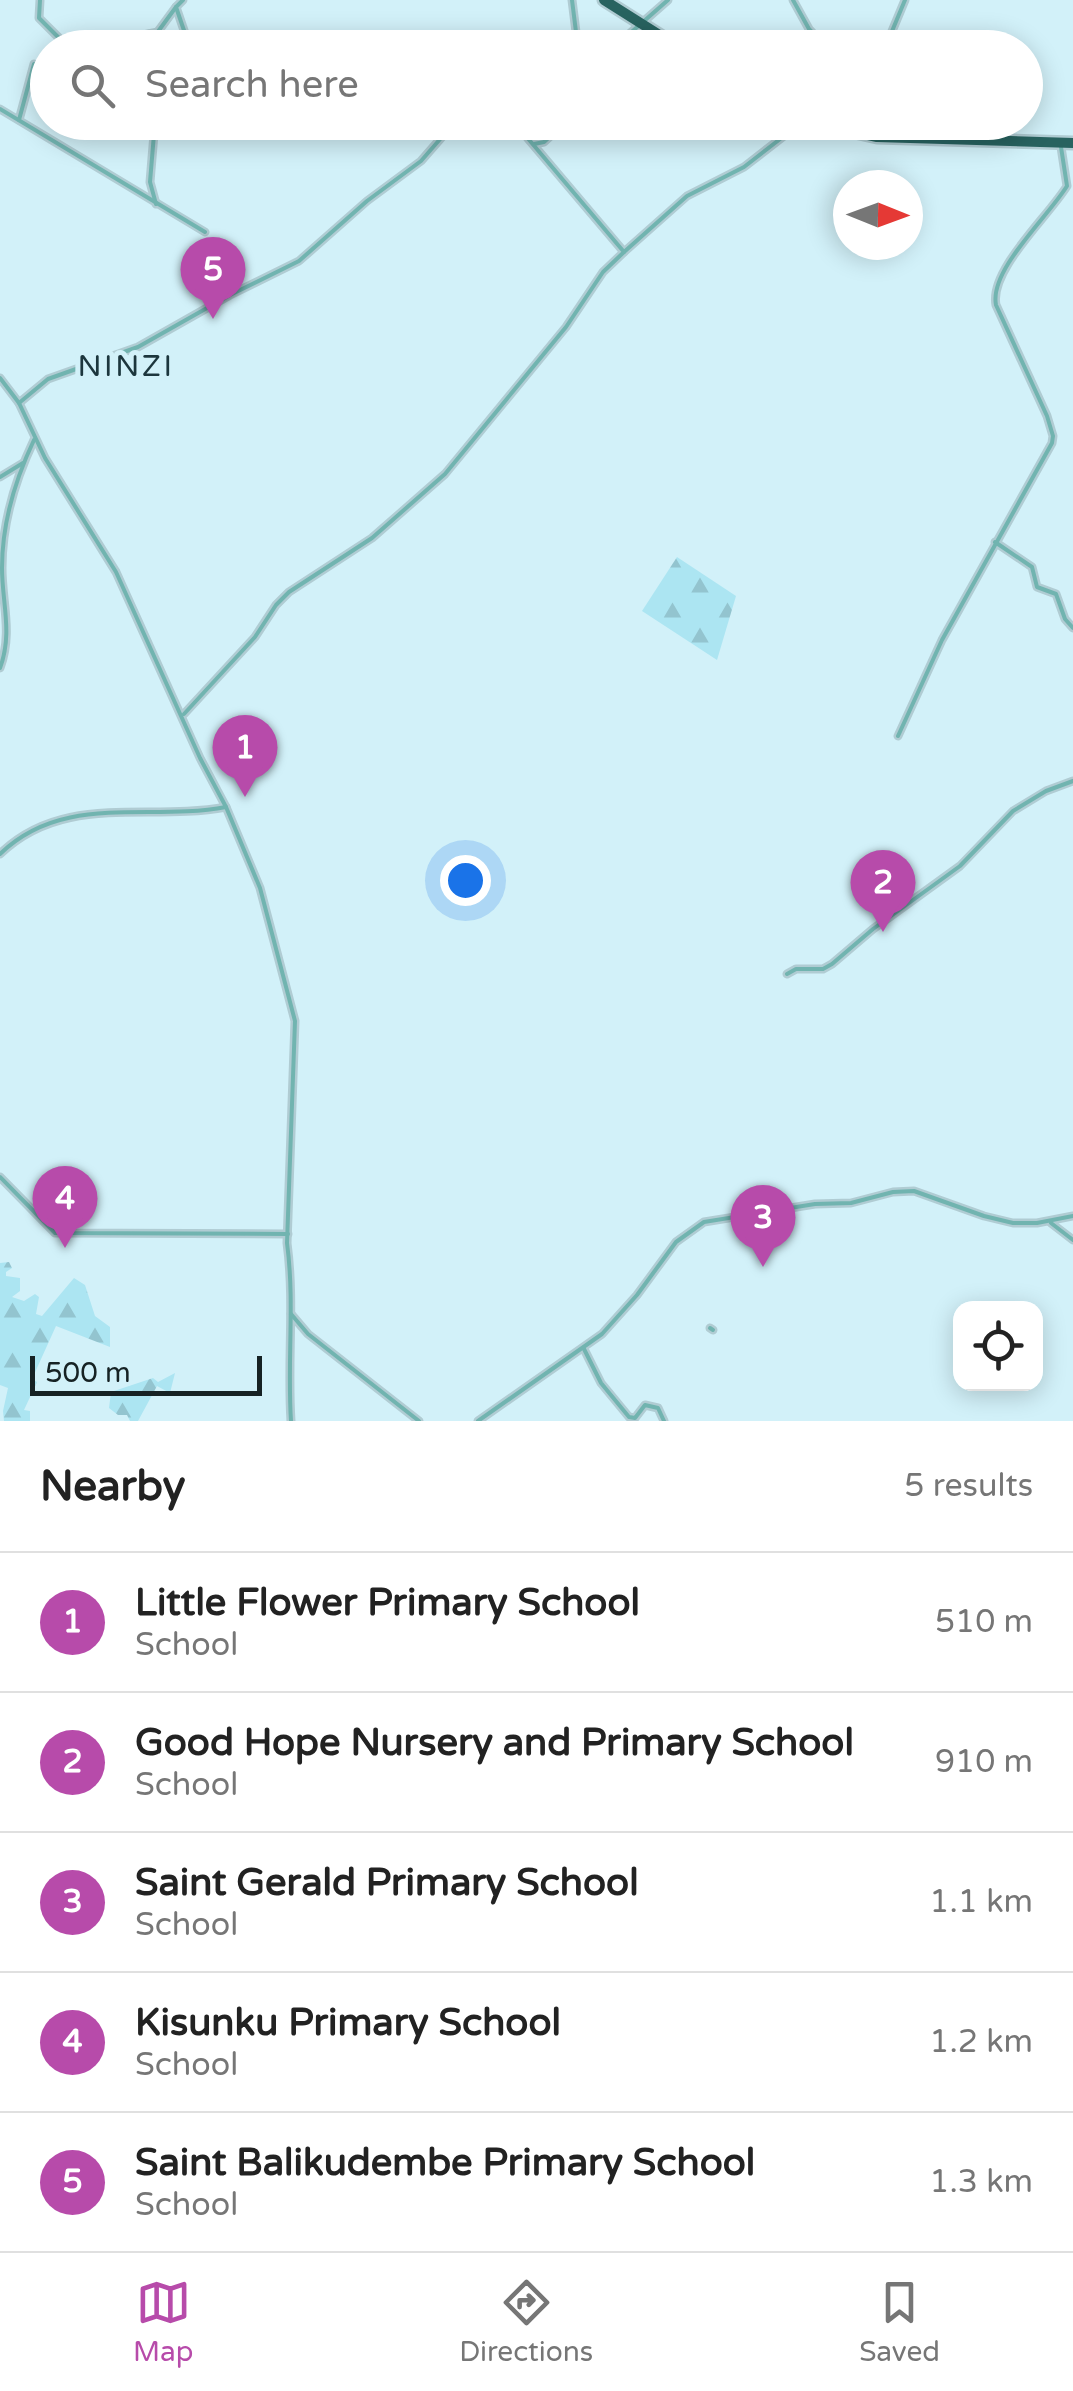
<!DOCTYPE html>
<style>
:root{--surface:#fff;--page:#f2f2f2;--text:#222;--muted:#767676;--line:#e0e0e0;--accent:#b74baa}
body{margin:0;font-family:"Varela Round",sans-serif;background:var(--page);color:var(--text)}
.controls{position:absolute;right:30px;bottom:30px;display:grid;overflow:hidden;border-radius:20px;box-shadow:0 5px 25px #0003}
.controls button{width:90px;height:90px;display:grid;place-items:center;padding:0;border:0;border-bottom:2px solid var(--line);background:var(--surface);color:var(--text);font:50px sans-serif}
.compass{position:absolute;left:833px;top:170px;width:90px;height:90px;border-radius:50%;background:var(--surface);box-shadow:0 5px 25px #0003;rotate:91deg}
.scale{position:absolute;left:30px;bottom:25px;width:232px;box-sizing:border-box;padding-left:10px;border:5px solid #162224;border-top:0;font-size:28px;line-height:35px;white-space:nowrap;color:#162224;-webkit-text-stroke:8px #d2f1f9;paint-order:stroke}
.you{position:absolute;left:465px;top:880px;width:35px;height:35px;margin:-25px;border:8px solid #fff;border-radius:50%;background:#1a73e8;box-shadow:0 0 0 15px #1a73e833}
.badge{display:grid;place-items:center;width:65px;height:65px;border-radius:50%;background:var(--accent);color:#fff;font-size:32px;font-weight:700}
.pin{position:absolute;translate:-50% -82px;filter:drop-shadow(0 2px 5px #0008)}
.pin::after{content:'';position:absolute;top:52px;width:35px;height:30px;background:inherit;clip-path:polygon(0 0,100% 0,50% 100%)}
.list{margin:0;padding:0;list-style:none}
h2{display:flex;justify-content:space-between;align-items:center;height:130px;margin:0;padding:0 40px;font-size:42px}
h2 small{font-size:32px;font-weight:400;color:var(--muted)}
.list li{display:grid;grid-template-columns:65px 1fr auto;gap:30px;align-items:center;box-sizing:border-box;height:140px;padding:0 40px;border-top:2px solid var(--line)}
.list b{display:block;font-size:38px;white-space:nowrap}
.list p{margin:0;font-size:32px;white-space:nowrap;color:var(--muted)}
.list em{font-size:32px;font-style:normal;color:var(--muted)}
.icon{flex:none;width:55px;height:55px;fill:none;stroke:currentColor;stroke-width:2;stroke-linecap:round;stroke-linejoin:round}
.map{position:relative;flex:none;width:1073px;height:1421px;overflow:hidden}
.search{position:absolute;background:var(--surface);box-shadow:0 5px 25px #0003;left:30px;right:30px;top:30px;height:110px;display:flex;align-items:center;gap:25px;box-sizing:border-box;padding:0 35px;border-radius:55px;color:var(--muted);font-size:38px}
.sheet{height:830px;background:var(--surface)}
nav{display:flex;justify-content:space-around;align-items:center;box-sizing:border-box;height:140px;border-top:2px solid var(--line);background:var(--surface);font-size:28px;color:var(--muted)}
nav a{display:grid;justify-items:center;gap:5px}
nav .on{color:var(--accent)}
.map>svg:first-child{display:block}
.forest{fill:url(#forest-firs)}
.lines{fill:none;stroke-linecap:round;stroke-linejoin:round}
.street-casing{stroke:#b0ccd3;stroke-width:9}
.highway-casing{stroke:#b0ccd3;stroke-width:15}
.street{stroke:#71b4b0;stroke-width:4}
.highway{stroke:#286360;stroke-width:10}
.labels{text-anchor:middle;stroke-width:10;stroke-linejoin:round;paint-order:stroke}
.quarter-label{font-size:30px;letter-spacing:2.5px;fill:#1c363d;stroke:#d2f1f9}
</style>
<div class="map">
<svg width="1073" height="1421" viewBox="0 0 1073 1421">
<defs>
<pattern id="forest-firs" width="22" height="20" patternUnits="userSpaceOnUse" patternTransform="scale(2.5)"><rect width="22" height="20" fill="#ace5f2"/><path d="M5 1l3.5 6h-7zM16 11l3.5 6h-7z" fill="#93c4cf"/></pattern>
</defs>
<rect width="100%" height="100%" fill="#d2f1f9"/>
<g class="forest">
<path d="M677 557 736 596 717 660 642 611Z"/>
<path d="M9 1262 12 1268 6 1272V1276L20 1278V1291L12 1297 24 1301 35 1294 39 1297 36 1314 42 1316 74 1278 85 1285 95 1316 110 1327V1347L56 1326 32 1379 37 1382 24 1410 30 1411V1421H4L3 1411 8 1388 0 1385V1263Z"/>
<path d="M175 1373 170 1393 157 1386 138 1421H130L127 1415H118L109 1408 111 1392 153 1378 158 1382Z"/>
</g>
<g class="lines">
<g class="street-casing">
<g id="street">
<path d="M40 0 39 18 69 48"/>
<path d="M183 0 176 7 190 48"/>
<path d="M572 0 578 48"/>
<path d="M793 0 809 29 827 48"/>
<path d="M116 48 133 37 158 32"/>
<path d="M142 48 149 34"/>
<path d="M151 48 154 37 176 7"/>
<path d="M609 48 627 36 668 0"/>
<path d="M885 48 905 0"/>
<path d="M0 109 205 232"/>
<path d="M19 120 34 64"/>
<path d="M155 122 150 182 156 204"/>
<path d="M219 122 222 132 238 130 259 132"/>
<path d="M534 144 544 142 566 122"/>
<path d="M624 252 687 196 744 167 802 122"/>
<path d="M0 378 19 403 45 458 116 572 200 758 226 807 260 888 295 1021 287 1243C295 1302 287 1362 291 1421"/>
<path d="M19 403 48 379 138 347 230 295 299 261 367 201 421 161 455 122"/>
<path d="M0 477 23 463"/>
<path d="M995 542 1032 567 1037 587 1056 594 1065 619 1073 628"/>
<path d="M0 668C13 633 2 603 2 568 2 522 15 480 34 440"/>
<path d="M184 714 255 637 276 605 289 592 372 538 445 474 566 327 603 272 624 252 514 122"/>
<path d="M898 736 942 640 1052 443 1053 436 1047 416 996 305C989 270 1048 217 1067 186L1061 147"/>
<path d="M0 854C64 792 148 822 226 807"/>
<path d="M787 974 796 969H823L832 964 873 929 960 866 1013 811 1046 791 1073 781"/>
<path d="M0 1177 55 1233 288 1234"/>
<path d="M1051 1223 1073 1240"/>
<path d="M291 1314 308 1334 419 1421"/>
<path d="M710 1328 713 1330"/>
<path d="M584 1349 601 1383 629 1417 635 1418 645 1405 658 1408 664 1421"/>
<path d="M478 1421 602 1334 637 1295 676 1242 704 1222 815 1204 851 1203 893 1192 914 1191 984 1216 1013 1223H1037L1073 1216"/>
</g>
</g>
<g class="highway-casing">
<g id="highway">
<path d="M604 0 680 48"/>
<path d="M810 122 877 137 1073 143"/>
</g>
</g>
<use href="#street" class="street"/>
<use href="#highway" class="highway"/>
</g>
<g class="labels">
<g class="quarter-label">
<text x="126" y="376">NINZI</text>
</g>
</g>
</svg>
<div class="controls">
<button><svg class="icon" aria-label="locate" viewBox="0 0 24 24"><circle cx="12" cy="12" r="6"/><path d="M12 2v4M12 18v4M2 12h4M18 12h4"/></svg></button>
</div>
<svg class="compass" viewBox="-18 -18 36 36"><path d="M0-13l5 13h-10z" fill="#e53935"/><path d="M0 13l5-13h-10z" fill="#767676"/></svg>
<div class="scale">500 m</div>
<div class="you"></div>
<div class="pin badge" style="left:245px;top:797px">1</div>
<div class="pin badge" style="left:883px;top:932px">2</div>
<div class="pin badge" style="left:763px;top:1267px">3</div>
<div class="pin badge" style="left:65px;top:1248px">4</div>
<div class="pin badge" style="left:213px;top:319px">5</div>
<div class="search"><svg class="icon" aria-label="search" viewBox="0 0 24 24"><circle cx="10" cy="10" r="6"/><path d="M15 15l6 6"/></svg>Search here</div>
</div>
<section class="sheet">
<h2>Nearby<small>5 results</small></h2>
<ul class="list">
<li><span class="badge">1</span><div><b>Little Flower Primary School</b><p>School</p></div><em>510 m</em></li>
<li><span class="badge">2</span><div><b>Good Hope Nursery and Primary School</b><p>School</p></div><em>910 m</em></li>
<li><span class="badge">3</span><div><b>Saint Gerald Primary School</b><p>School</p></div><em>1.1 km</em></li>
<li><span class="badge">4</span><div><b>Kisunku Primary School</b><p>School</p></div><em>1.2 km</em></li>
<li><span class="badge">5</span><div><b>Saint Balikudembe Primary School</b><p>School</p></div><em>1.3 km</em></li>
</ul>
</section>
<nav>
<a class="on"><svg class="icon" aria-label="map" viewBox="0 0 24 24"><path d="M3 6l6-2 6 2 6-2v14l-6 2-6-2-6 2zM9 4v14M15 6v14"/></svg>Map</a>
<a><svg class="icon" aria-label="directions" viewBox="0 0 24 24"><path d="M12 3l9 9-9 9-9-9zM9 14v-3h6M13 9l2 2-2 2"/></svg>Directions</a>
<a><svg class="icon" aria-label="saved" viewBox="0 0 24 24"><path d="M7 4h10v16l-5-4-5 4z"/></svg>Saved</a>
</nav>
